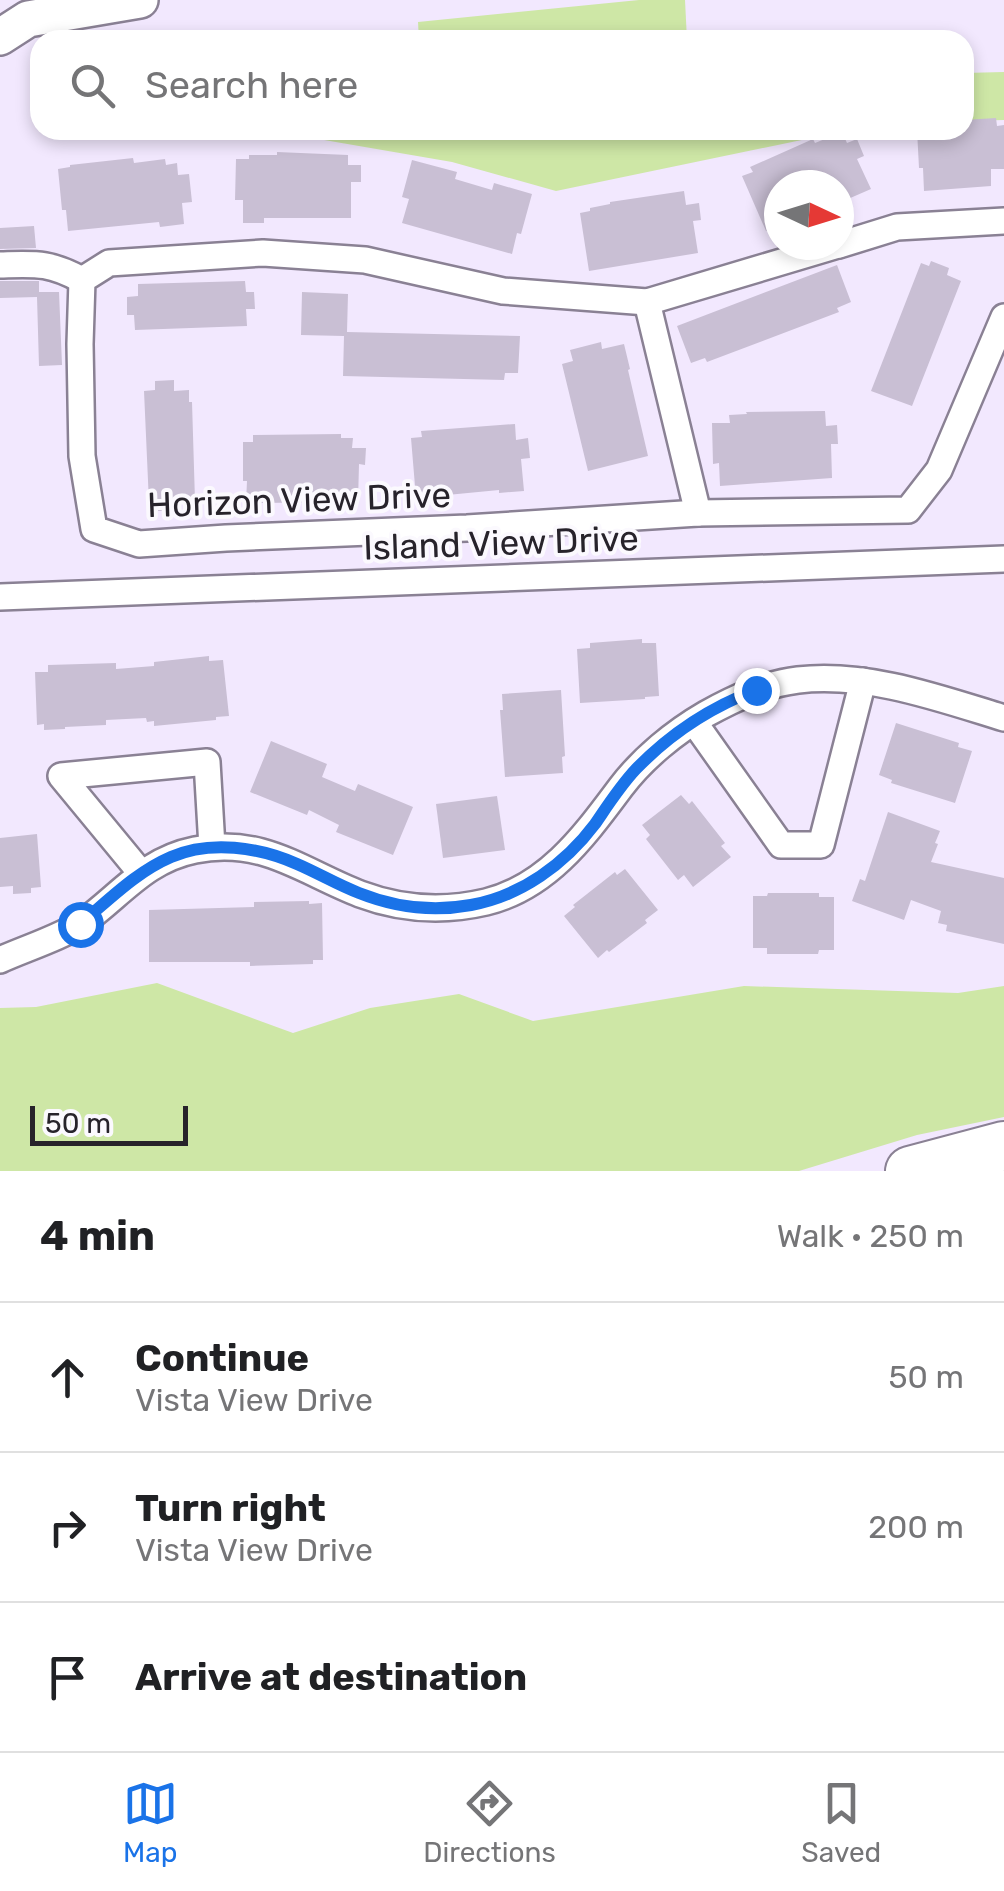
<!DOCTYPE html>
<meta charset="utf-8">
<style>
:root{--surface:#fff;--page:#f2f2f2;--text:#202124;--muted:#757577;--line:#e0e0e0;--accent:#1a73e8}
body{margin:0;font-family:Rubik,sans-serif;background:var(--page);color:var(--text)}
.compass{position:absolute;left:764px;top:170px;width:90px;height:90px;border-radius:50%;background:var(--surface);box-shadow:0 5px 15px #0003;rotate:94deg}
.scale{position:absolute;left:30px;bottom:25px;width:158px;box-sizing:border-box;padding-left:10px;border:5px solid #27232b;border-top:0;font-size:28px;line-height:35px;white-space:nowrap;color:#27232b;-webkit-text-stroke:8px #fbf9fe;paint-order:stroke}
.stop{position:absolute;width:30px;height:30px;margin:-22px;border:8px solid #1a73e8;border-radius:50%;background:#fff}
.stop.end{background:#1a73e8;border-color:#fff;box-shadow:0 2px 10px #0008}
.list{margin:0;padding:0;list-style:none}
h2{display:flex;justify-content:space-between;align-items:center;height:130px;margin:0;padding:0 40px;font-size:42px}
h2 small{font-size:32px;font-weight:400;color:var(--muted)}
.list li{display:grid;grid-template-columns:65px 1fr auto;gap:30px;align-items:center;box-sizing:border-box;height:150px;padding:0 40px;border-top:2px solid var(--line)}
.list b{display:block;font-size:38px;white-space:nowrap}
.list p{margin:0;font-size:32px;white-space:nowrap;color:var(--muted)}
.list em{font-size:32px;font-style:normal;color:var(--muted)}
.icon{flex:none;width:55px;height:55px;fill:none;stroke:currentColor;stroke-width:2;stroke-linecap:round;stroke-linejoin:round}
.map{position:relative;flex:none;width:1004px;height:1171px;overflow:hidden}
.search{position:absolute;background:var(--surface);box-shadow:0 5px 15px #0003;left:30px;right:30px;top:30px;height:110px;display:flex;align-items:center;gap:25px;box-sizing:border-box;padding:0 35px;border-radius:30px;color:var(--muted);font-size:38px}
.sheet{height:580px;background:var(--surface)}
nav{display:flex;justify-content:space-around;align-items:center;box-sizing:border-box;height:140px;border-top:2px solid var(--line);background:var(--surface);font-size:28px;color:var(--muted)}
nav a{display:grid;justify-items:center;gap:5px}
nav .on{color:var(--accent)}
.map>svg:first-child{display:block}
.green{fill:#cee7a6}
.building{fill:#c9bfd4}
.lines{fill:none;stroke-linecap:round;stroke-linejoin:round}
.street-casing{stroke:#8a8194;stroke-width:30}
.secondary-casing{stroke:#8a8194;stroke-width:40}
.highway-casing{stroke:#8a8194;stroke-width:52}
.street{stroke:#fff;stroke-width:25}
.secondary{stroke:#fff;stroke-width:35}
.highway{stroke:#fff;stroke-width:48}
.route{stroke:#1a73e8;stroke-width:12}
.labels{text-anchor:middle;stroke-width:8;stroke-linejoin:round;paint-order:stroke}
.street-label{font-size:35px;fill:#27232b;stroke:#fbf9fe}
</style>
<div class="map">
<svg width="1004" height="1171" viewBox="0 0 1004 1171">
<rect width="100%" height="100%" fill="#f2e8fe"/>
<g class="green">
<path d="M639 0H685L687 40H419L418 22Z"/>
<path d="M1004 72V120L964 121V73Z"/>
<path d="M266 130H850L556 191 452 162Z"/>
<path d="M157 983 293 1033 370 1008 459 994 533 1021 744 986 958 993 1004 986V1117L917 1135 799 1171H0V1008L36 1007Z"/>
</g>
<g class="building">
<path d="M996 118 997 126 1004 125V169H991V186L924 191 923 168H919L917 130H964V120Z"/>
<path d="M842 132 847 143 857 139 864 156 857 159 871 189 848 199 841 185H779V226L766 231 742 176 753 172 750 167 813 139 815 143Z"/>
<path d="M277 152 348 155V165H361V182H351V218H264V223H243V200H235L236 159H249V155H277Z"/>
<path d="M133 158 134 163 165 159 166 165 177 163 178 175 189 174 192 202 182 203 184 224 160 227 159 222 68 231 66 210H62L58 169 70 167V165Z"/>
<path d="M412 160 457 172 455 179 492 190 494 183 532 194 521 234 517 233 512 254 402 223 409 199 402 197Z"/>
<path d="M684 191 686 205 699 203 701 220 693 221 698 253 589 271 580 213 590 211V208L610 204V202Z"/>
<path d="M34 226 36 248 0 249V228Z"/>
<path d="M931 261 949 268 947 275 961 281 912 406 871 391 921 263 929 266Z"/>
<path d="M837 265 851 302 837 308 839 312 707 362 705 358 691 363 677 326Z"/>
<path d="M0 281H39V292H59L62 365 39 366 37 297 0 298Z"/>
<path d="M245 281 246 292H254L255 309H246L247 326 135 330 134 315H127V297L138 296V284Z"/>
<path d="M302 292 348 294 347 332 520 336 518 373H505L504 380 343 376 344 336 301 335Z"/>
<path d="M601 342 602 349 624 344 630 369 628 370 648 456 588 471 562 364 573 361 570 350Z"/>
<path d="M174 380V391L189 390V402H192L195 501 180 502V510L158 511V503H149L144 391 155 390V381Z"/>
<path d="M825 411 826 426 837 425 838 444H831L832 478 720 486 719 463 713 464 712 423H730L729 415 747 414 746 412Z"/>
<path d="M515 424 516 440 528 438 530 458 521 459 524 491 499 493V490L416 498 411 438 422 437 421 431Z"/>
<path d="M341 434V438H353L352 448H366L365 465 359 464 358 502 246 503 247 481H243V442H253V435Z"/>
<path d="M642 639V643H656L659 696 645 697V699L580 703 577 649 590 648V643Z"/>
<path d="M209 656V661L223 660 229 716 216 717V720L154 726V721L147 722 146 718 106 720V725L65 727V729L44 730V724L37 725 35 672H48V665L116 663V669L154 666V662Z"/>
<path d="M561 690 565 756 562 757 563 773 505 777 500 710H503L502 694Z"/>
<path d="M896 723 959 743 958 747 972 751 955 803 891 783 892 780 879 775Z"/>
<path d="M271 741 327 764 322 777 355 791 358 784 413 807 393 855 336 832 339 825 309 810 307 815 250 792Z"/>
<path d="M681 795 689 804 692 801 725 843 721 846 731 857 693 887 684 875 678 880 646 839 650 835 642 825Z"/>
<path d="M497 796 505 850 443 858 436 804Z"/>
<path d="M888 812 940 831 935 843 938 844 931 862 1004 878V944L946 931 947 925 938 923 941 911 911 900 904 920 852 901 860 879 865 881Z"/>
<path d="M37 834 41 887 31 888V893L13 894V886L0 887V838Z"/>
<path d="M625 869 658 910 645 920 647 923 609 952 607 950 598 958 564 916 575 907 573 905 615 872 617 875Z"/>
<path d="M768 893H819V897H834V950H819L818 954H767V948H753V896H767Z"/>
<path d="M309 901V904L322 903 323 960H313V964L250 966V962H149V910L254 907V902Z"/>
</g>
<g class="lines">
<g class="street-casing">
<g id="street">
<path d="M838 245 647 302 503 291 365 260 263 253 109 263 82 280 80 344 82 456 94 529 139 544 226 538 467 528 698 513 908 510 939 470 1004 317"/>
<path d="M839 245 897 227 1004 221"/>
<path d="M0 265C36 264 49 262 82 280"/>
<path d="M647 302 698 513"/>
<path d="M0 597 1004 559"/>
<path d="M694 722 781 845H821L863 681"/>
<path d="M141 873 61 776 207 762 212 847"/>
<path d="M0 960C24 949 62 937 82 923 121 895 145 860 195 850 262 836 303 872 360 894 400 909 443 912 486 902 548 887 585 835 621 787 643 758 675 732 706 714 735 698 765 684 798 680 867 672 939 698 1004 718"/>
</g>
</g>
<g class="secondary-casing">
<path id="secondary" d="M0 37 28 19 140 0"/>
</g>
<g class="highway-casing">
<path id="highway" d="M910 1171 1004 1146"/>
</g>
<use href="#street" class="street"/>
<use href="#secondary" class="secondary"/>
<use href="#highway" class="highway"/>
</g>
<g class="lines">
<path class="route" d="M80 924C109 900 136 872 171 857 210 840 259 847 297 864 318 873 338 885 359 893 394 907 433 912 471 905 521 896 565 864 595 824 608 805 620 786 636 769 669 735 711 707 756 690"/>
</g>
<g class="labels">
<g class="street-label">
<text transform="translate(299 500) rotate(-2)" y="12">Horizon View Drive</text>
<text transform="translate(501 543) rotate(-2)" y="12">Island View Drive</text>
</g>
</g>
</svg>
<svg class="compass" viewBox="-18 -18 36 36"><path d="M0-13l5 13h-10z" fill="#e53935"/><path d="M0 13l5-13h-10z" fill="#757577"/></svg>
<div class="scale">50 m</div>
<div class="stop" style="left:80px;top:924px"></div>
<div class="stop end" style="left:756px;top:690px"></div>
<div class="search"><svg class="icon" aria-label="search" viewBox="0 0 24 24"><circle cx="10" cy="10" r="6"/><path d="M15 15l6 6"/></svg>Search here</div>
</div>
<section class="sheet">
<h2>4 min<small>Walk · 250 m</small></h2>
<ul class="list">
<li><svg class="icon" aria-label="ahead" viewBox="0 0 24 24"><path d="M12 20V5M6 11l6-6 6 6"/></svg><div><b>Continue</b><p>Vista View Drive</p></div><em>50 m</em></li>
<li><svg class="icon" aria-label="right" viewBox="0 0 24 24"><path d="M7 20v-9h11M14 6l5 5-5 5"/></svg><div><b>Turn right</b><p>Vista View Drive</p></div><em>200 m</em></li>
<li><svg class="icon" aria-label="arrive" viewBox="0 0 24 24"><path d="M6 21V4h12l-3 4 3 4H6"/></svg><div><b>Arrive at destination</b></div></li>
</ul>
</section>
<nav>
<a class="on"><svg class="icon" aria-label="map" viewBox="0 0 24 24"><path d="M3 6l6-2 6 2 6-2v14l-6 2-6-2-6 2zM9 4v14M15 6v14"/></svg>Map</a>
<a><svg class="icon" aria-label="directions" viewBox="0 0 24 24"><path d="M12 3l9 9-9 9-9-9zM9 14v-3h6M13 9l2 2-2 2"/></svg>Directions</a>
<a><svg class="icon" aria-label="saved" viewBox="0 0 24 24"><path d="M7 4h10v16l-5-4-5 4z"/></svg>Saved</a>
</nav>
